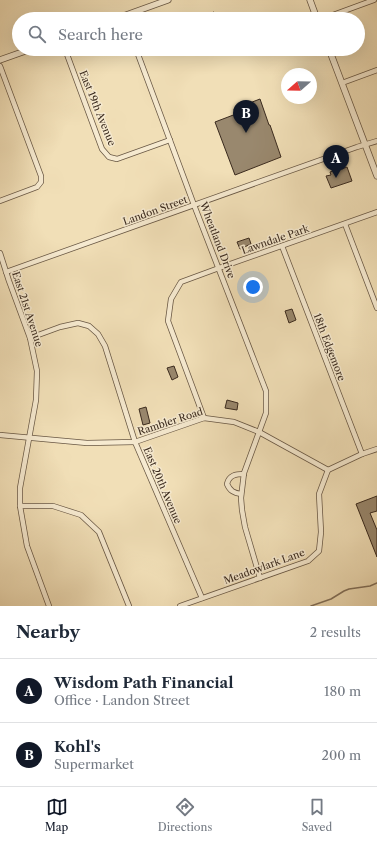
<!DOCTYPE html>
<meta charset="utf-8">
<style>
:root{--surface:#fff;--page:#f6f6f7;--text:#1f2937;--muted:#747a83;--line:#e0e1e3;--accent:#111827}
body{margin:0;font-family:"Libre Caslon Text",serif;background:var(--page);color:var(--text)}
.compass{position:absolute;left:281px;top:68px;width:36px;height:36px;border-radius:50%;background:var(--surface);box-shadow:0 4px 16px #0002;rotate:250deg}
.you{position:absolute;left:253px;top:287px;width:14px;height:14px;margin:-10px;border:3px solid #fff;border-radius:50%;background:#1a73e8;box-shadow:0 0 0 6px #1a73e833}
.badge{display:grid;place-items:center;width:26px;height:26px;border-radius:50%;background:var(--accent);color:#fff;font-size:13px;font-weight:700}
.pin{position:absolute;translate:-50% -33px;filter:drop-shadow(0 1px 2px #0008)}
.pin::after{content:'';position:absolute;top:21px;width:14px;height:12px;background:inherit;clip-path:polygon(0 0,100% 0,50% 100%)}
.list{margin:0;padding:0;list-style:none}
h2{display:flex;justify-content:space-between;align-items:center;height:52px;margin:0;padding:0 16px;font-size:17px}
h2 small{font-size:13px;font-weight:400;color:var(--muted)}
.list li{display:grid;grid-template-columns:26px 1fr auto;gap:12px;align-items:center;box-sizing:border-box;height:64px;padding:0 16px;border-top:1px solid var(--line)}
.list b{display:block;font-size:15px;white-space:nowrap}
.list p{margin:0;font-size:13px;white-space:nowrap;color:var(--muted)}
.list em{font-size:13px;font-style:normal;color:var(--muted)}
.icon{flex:none;width:22px;height:22px;fill:none;stroke:currentColor;stroke-width:2;stroke-linecap:round;stroke-linejoin:round}
.map{position:relative;flex:none;width:377px;height:606px;overflow:hidden}
.search{position:absolute;background:var(--surface);box-shadow:0 4px 16px #0002;left:12px;right:12px;top:12px;height:44px;display:flex;align-items:center;gap:10px;box-sizing:border-box;padding:0 14px;border-radius:22px;color:var(--muted);font-size:15px}
.sheet{height:180px;background:var(--surface)}
nav{display:flex;justify-content:space-around;align-items:center;box-sizing:border-box;height:56px;border-top:1px solid var(--line);background:var(--surface);font-size:11px;color:var(--muted)}
nav a{display:grid;justify-items:center;gap:2px}
nav .on{color:var(--accent)}
.map>svg:first-child{display:block}
.lines{fill:none;stroke-linecap:round;stroke-linejoin:round}
.stream{stroke:#83715b;stroke-width:1.5}
.building{fill:#99886e;stroke:#3a2a1e}
.minor-casing{stroke:#685744;stroke-width:6}
.tertiary-casing{stroke:#685744;stroke-width:7}
.minor{stroke:#f6ead0;stroke-width:4.5}
.tertiary{stroke:#f6ead0;stroke-width:5.5}
.labels{text-anchor:middle;stroke-width:3;stroke-linejoin:round;paint-order:stroke}
.street-label{font-size:10px;fill:#3a2a1e;stroke:#f6ead0}
</style>
<div class="map">
<svg width="377" height="606" viewBox="0 0 377 606">
<rect width="100%" height="100%" fill="#f1dfb7"/>
<filter id="stains"><feTurbulence type="fractalNoise" baseFrequency=".005" numOctaves="4"/><feColorMatrix values="0 0 0 0 .2 0 0 0 0 .09 0 0 0 0 .02 0 0 0 .5 -.17"/></filter>
<radialGradient id="worn" r=".72"><stop offset=".6" stop-color="#630" stop-opacity="0"/><stop offset="1" stop-color="#630" stop-opacity=".3"/></radialGradient>
<g class="lines">
<path class="stream" d="M311 606 331 599 344 591 349 589 370 586 377 583"/>
</g>
<g class="building">
<path d="M214 12 216 19H194L205 14V15Z"/>
<path d="M260 99 269 125H270L281 157 235 175 215 122 236 114 234 109Z"/>
<path d="M347 167 352 181 331 188 326 176 331 175 330 172 341 168 342 169Z"/>
<path d="M249 238 251 244 240 249 237 242Z"/>
<path d="M292 309 296 320 289 323 285 311Z"/>
<path d="M174 366 178 377 172 380 167 368Z"/>
<path d="M227 400 238 403 237 410 225 408Z"/>
<path d="M146 407 150 423 143 425 139 409Z"/>
<path d="M377 496V511L370 513 377 530V557L356 504Z"/>
</g>
<g class="lines">
<g class="minor-casing">
<g id="minor">
<path d="M322 19 374 0"/>
<path d="M65 49 102 149 109 157 117 159 170 140"/>
<path d="M136 49 194 205 266 391V413L244 473 241 498 242 510 245 527 260 578"/>
<path d="M0 66 41 176V182L37 187 0 201"/>
<path d="M342 83 377 70"/>
<path d="M345 224 377 308"/>
<path d="M282 246 362 454"/>
<path d="M0 253 9 281 30 338 37 371 36 400 20 488V506L27 546 49 606"/>
<path d="M6 272 357 147 377 141"/>
<path d="M30 338 60 327 78 323 89 326 98 334 105 346 135 442 202 598"/>
<path d="M204 418 168 321 171 299 181 282 219 268 377 212"/>
<path d="M0 435 87 443 135 442 204 418 234 422 259 432 328 470"/>
<path d="M328 470 362 454 377 449"/>
<path d="M241 494C234 493 230 491 227 484 229 475 236 474 244 474"/>
<path d="M20 506H53L81 515 99 532 129 606"/>
<path d="M180 606 308 561 319 551 321 532 319 494 328 470"/>
</g>
</g>
<g class="tertiary-casing">
<g id="tertiary">
<path d="M310 0 317 19"/>
<path d="M115 19 168 0"/>
<path d="M329 49 377 176"/>
<path d="M0 60 31 49"/>
</g>
</g>
<use href="#minor" class="minor"/>
<use href="#tertiary" class="tertiary"/>
</g>
<g class="labels">
<g class="street-label">
<text transform="translate(98 108) rotate(68)" y="4">East 19th Avenue</text>
<text transform="translate(155 210) rotate(-20)" y="4">Landon Street</text>
<text transform="translate(275 239) rotate(-19)" y="4">Lawndale Park</text>
<text transform="translate(218 240) rotate(69)" y="4">Wheatland Drive</text>
<text transform="translate(28 309) rotate(72)" y="4">East 21st Avenue</text>
<text transform="translate(330 347) rotate(69)" y="4">18th Edgemore</text>
<text transform="translate(170 421) rotate(-18)" y="4">Rambler Road</text>
<text transform="translate(163 485) rotate(67)" y="4">East 20th Avenue</text>
<text transform="translate(264 566) rotate(-20)" y="4">Meadowlark Lane</text>
</g>
</g>
<rect width="100%" height="100%" filter="url(#stains)"/>
<rect width="100%" height="100%" fill="url(#worn)"/>
</svg>
<svg class="compass" viewBox="-18 -18 36 36"><path d="M0-13l5 13h-10z" fill="#e53935"/><path d="M0 13l5-13h-10z" fill="#747a83"/></svg>
<div class="you"></div>
<div class="pin badge" style="left:336px;top:178px">A</div>
<div class="pin badge" style="left:246px;top:133px">B</div>
<div class="search"><svg class="icon" aria-label="search" viewBox="0 0 24 24"><circle cx="10" cy="10" r="6"/><path d="M15 15l6 6"/></svg>Search here</div>
</div>
<section class="sheet">
<h2>Nearby<small>2 results</small></h2>
<ul class="list">
<li><span class="badge">A</span><div><b>Wisdom Path Financial</b><p>Office · Landon Street</p></div><em>180 m</em></li>
<li><span class="badge">B</span><div><b>Kohl's</b><p>Supermarket</p></div><em>200 m</em></li>
</ul>
</section>
<nav>
<a class="on"><svg class="icon" aria-label="map" viewBox="0 0 24 24"><path d="M3 6l6-2 6 2 6-2v14l-6 2-6-2-6 2zM9 4v14M15 6v14"/></svg>Map</a>
<a><svg class="icon" aria-label="directions" viewBox="0 0 24 24"><path d="M12 3l9 9-9 9-9-9zM9 14v-3h6M13 9l2 2-2 2"/></svg>Directions</a>
<a><svg class="icon" aria-label="saved" viewBox="0 0 24 24"><path d="M7 4h10v16l-5-4-5 4z"/></svg>Saved</a>
</nav>
